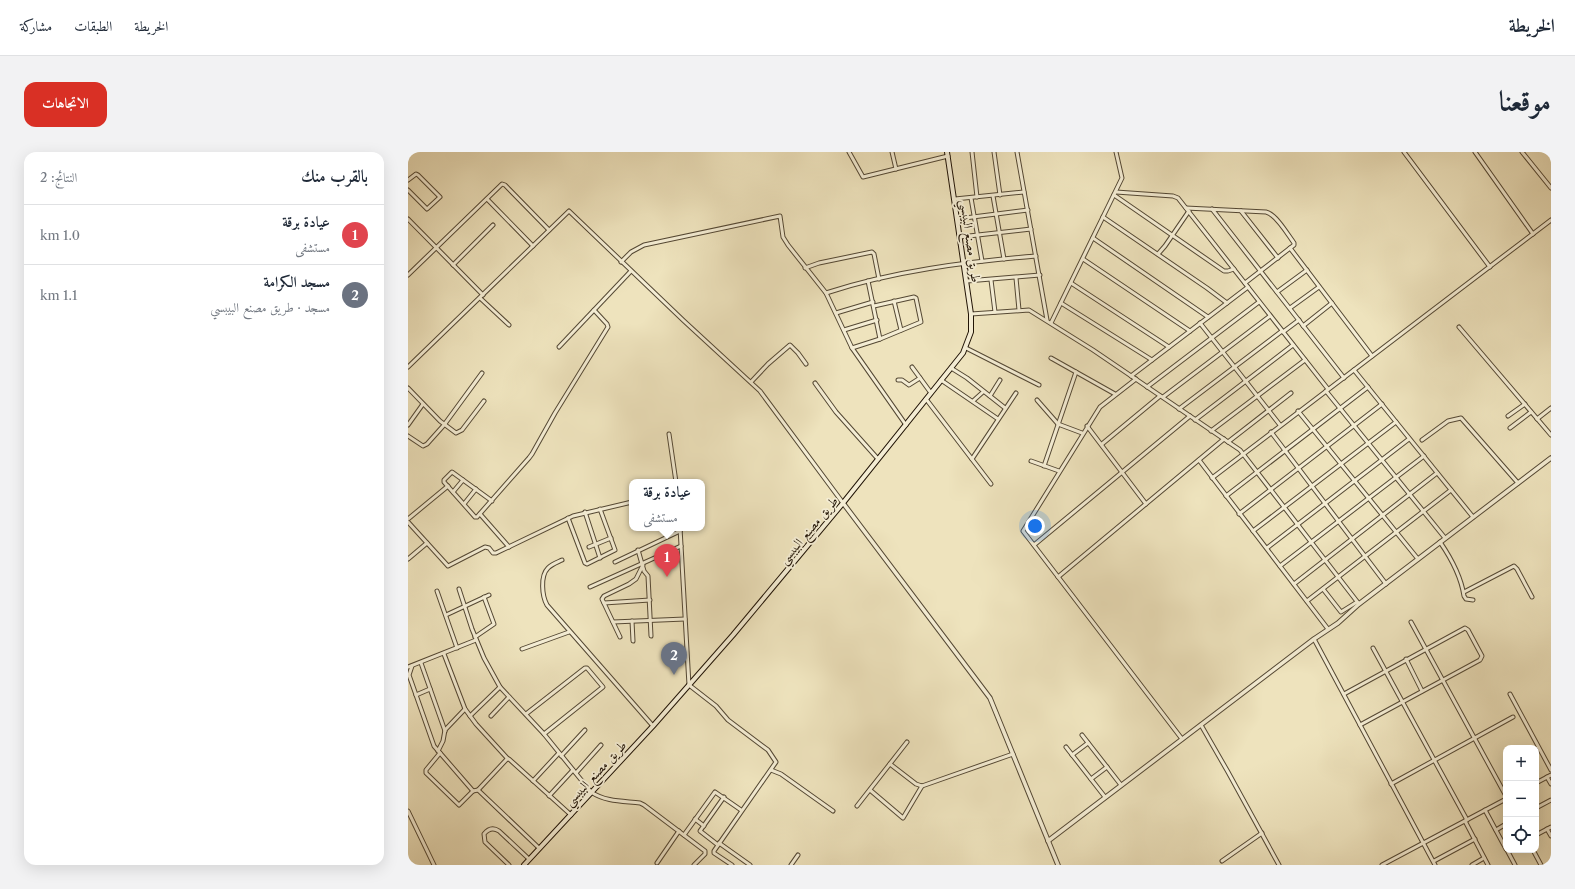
<!DOCTYPE html>
<html lang="ar">
<meta charset="utf-8">
<style>
:root{--surface:#fff;--page:#f2f2f3;--text:#1f2937;--muted:#747a83;--line:#e0e1e3;--accent:#d93025}
body{margin:0;font-family:"Libre Caslon Text",Amiri,serif;background:var(--page);color:var(--text);direction:rtl}
.controls{position:absolute;right:12px;bottom:12px;display:grid;overflow:hidden;border-radius:8px;box-shadow:0 4px 16px #0002}
.controls button{width:36px;height:36px;display:grid;place-items:center;padding:0;border:0;border-bottom:1px solid var(--line);background:var(--surface);color:var(--text);font:20px sans-serif}
.you{position:absolute;left:627px;top:374px;width:14px;height:14px;margin:-10px;border:3px solid #fff;border-radius:50%;background:#1a73e8;box-shadow:0 0 0 6px #1a73e833}
.badge{display:grid;place-items:center;width:26px;height:26px;border-radius:50%;background:var(--accent);color:#fff;font-size:13px;font-weight:700}
.pin{position:absolute;translate:-50% -33px;filter:drop-shadow(0 1px 2px #0008)}
.pin::after{content:'';position:absolute;top:21px;width:14px;height:12px;background:inherit;clip-path:polygon(0 0,100% 0,50% 100%)}
.popup{position:absolute;left:221px;top:327px;width:76px;height:52px;box-sizing:border-box;display:grid;place-content:center;border-radius:8px;background:var(--surface);filter:drop-shadow(0 1px 3px #0005);font-size:13px;white-space:nowrap;color:var(--muted)}
.popup b{font-size:15px;color:var(--text)}
.popup::after{content:'';position:absolute;left:50%;top:100%;margin-left:-8px;border:8px solid transparent;border-top-color:var(--surface)}
.list{margin:0;padding:0;list-style:none}
h2{display:flex;justify-content:space-between;align-items:center;height:52px;margin:0;padding:0 16px;font-size:17px}
h2 small{font-size:13px;font-weight:400;color:var(--muted)}
.list li{display:grid;grid-template-columns:26px 1fr auto;gap:12px;align-items:center;box-sizing:border-box;height:60px;padding:0 16px;border-top:1px solid var(--line)}
.list b{display:block;font-size:15px;white-space:nowrap}
.list p{margin:0;font-size:13px;white-space:nowrap;color:var(--muted)}
.list em{font-size:13px;font-style:normal;color:var(--muted)}
.icon{flex:none;width:22px;height:22px;fill:none;stroke:currentColor;stroke-width:2;stroke-linecap:round;stroke-linejoin:round}
.map{position:relative;flex:none;width:1143px;height:713px;overflow:hidden;direction:ltr;border-radius:12px}
header{display:flex;align-items:center;gap:24px;box-sizing:border-box;height:56px;padding:0 20px;background:var(--surface);border-bottom:1px solid var(--line)}
header strong{font-size:19px}
nav{display:flex;gap:22px;margin-inline-start:auto;font-size:14px}
.intro{display:flex;align-items:center;justify-content:space-between;box-sizing:border-box;height:96px;padding:0 24px}
h1{margin:0;font-size:28px}
.button{padding:10px 18px;border-radius:12px;background:var(--accent);color:#fff;font-size:14px;font-weight:700}
main{display:flex;gap:24px;padding:0 24px}
aside{flex:1;background:var(--surface);border-radius:12px;box-shadow:0 4px 16px #0002}
.map>svg:first-child{display:block}
.lines{fill:none;stroke-linecap:round;stroke-linejoin:round}
.minor-casing{stroke:#544834;stroke-width:5}
.tertiary-casing{stroke:#544834;stroke-width:5.5}
.secondary-casing{stroke:#211406;stroke-width:6}
.minor{stroke:#f4edd4;stroke-width:3}
.tertiary{stroke:#f4edd4;stroke-width:3.5}
.secondary{stroke:#f4edd4;stroke-width:4}
.labels{text-anchor:middle;stroke-width:3.5;stroke-linejoin:round;paint-order:stroke}
.street-label{font-size:13px;fill:#211406;stroke:#f4edd4}
</style>
<header>
<strong>الخريطة</strong>
<nav><a>الخريطة</a><a>الطبقات</a><a>مشاركة</a></nav>
</header>
<div class="intro"><h1>موقعنا</h1><a class="button">الاتجاهات</a></div>
<main>
<div class="map">
<svg width="1143" height="713" viewBox="0 0 1143 713">
<rect width="100%" height="100%" fill="#eee3bd"/>
<filter id="stains"><feTurbulence type="fractalNoise" baseFrequency=".005" numOctaves="4"/><feColorMatrix values="0 0 0 0 .2 0 0 0 0 .09 0 0 0 0 .02 0 0 0 .5 -.17"/></filter>
<radialGradient id="worn" r=".72"><stop offset=".6" stop-color="#630" stop-opacity="0"/><stop offset="1" stop-color="#630" stop-opacity=".3"/></radialGradient>
<g class="lines">
<g class="minor-casing">
<g id="minor">
<path d="M441 0 455 25 540 4"/>
<path d="M484 0 488 17"/>
<path d="M564 0 569 45"/>
<path d="M586 0 592 43"/>
<path d="M609 0 639 168"/>
<path d="M996 0 1082 115"/>
<path d="M1067 0 1125 82"/>
<path d="M1114 0 1143 36"/>
<path d="M0 28 8 22 10 23 32 45 19 57 0 38"/>
<path d="M708 40 765 44 770 46 920 237"/>
<path d="M706 43 816 119H820L826 117"/>
<path d="M585 44 596 107"/>
<path d="M563 46 574 109"/>
<path d="M79 47 125 94"/>
<path d="M547 47 616 40"/>
<path d="M778 56 858 60C868 62 880 83 886 91V93L837 131"/>
<path d="M804 57 936 226"/>
<path d="M833 59 870 106"/>
<path d="M695 65 799 136 819 151"/>
<path d="M0 67 75 143"/>
<path d="M549 67 620 58"/>
<path d="M552 85 623 77"/>
<path d="M685 86 800 165"/>
<path d="M882 96 964 204"/>
<path d="M750 102 757 94 781 59"/>
<path d="M675 107 782 179"/>
<path d="M213 110 223 100 236 93 372 64 375 85 380 93 418 141 444 196 498 273"/>
<path d="M45 113 85 73"/>
<path d="M397 116 411 111 464 100 466 102 471 127"/>
<path d="M0 123 94 32 97 33 141 78"/>
<path d="M608 126 611 158"/>
<path d="M583 128 587 160"/>
<path d="M460 129 472 187"/>
<path d="M559 129 632 123"/>
<path d="M663 131 761 195"/>
<path d="M869 140 899 118"/>
<path d="M418 141C485 119 557 110 628 104"/>
<path d="M72 146 101 173"/>
<path d="M486 149 493 178"/>
<path d="M653 151 744 208"/>
<path d="M882 156 911 135"/>
<path d="M428 161 465 150"/>
<path d="M563 162 621 158 685 198 832 298 951 452"/>
<path d="M643 171 714 26 708 0"/>
<path d="M792 171 872 273"/>
<path d="M895 174 924 151"/>
<path d="M1051 175 1143 283"/>
<path d="M436 178 469 168"/>
<path d="M875 180 891 168"/>
<path d="M151 195 223 119"/>
<path d="M444 196 472 187 513 170 508 146 506 145 466 154"/>
<path d="M558 196 631 233"/>
<path d="M643 206 707 242"/>
<path d="M0 215 161 59 276 169 352 239 435 351"/>
<path d="M504 215 523 241"/>
<path d="M543 216 559 226 597 256"/>
<path d="M946 218 1065 365"/>
<path d="M723 224 840 135"/>
<path d="M728 227 692 255 615 379 774 587"/>
<path d="M490 228H494L501 233 512 226"/>
<path d="M533 228 590 267"/>
<path d="M343 230 360 212 382 193 390 201 398 212"/>
<path d="M407 231 428 260 470 307"/>
<path d="M739 235 851 150"/>
<path d="M0 236 32 269 48 281 54 278 76 249"/>
<path d="M918 239 1037 386"/>
<path d="M582 244 592 228"/>
<path d="M755 245 862 164"/>
<path d="M518 247 583 332"/>
<path d="M629 248 650 272 674 281"/>
<path d="M565 249 575 240"/>
<path d="M771 257 874 179"/>
<path d="M890 259 1010 407"/>
<path d="M1100 264 1117 252"/>
<path d="M1129 267 1143 256"/>
<path d="M787 268 885 193"/>
<path d="M0 273 15 252"/>
<path d="M679 274 738 352"/>
<path d="M1102 276 1123 260"/>
<path d="M803 279 897 208"/>
<path d="M863 280 978 432"/>
<path d="M261 282 268 330"/>
<path d="M0 284 15 294 19 292 36 273 74 221"/>
<path d="M1014 288 1040 269 1053 266 1110 331"/>
<path d="M820 290 883 241"/>
<path d="M694 292 752 244"/>
<path d="M564 307 608 241"/>
<path d="M791 308 920 477"/>
<path d="M623 309 651 319"/>
<path d="M636 314 668 220"/>
<path d="M804 326 1143 68"/>
<path d="M45 340 55 328"/>
<path d="M818 344 960 235"/>
<path d="M84 349 44 320 36 328V330L67 365H69L121 306 124 302 147 261 200 175 199 172 186 158"/>
<path d="M56 352 68 337"/>
<path d="M177 360 192 406"/>
<path d="M72 362 101 395"/>
<path d="M831 362 974 252"/>
<path d="M160 366 177 411 179 412 207 398 192 357"/>
<path d="M0 367 40 334"/>
<path d="M0 370 40 414 77 395 81 396 85 401H88L165 364 224 350"/>
<path d="M272 376 281 533 308 554 320 568 360 598 368 610 306 699V701L324 713"/>
<path d="M845 379 988 270"/>
<path d="M1032 390C1043 406 1053 424 1056 444L1058 447 1065 448"/>
<path d="M626 393 782 264"/>
<path d="M181 395 203 386"/>
<path d="M859 396 1001 287"/>
<path d="M230 398 236 419 240 424 243 484"/>
<path d="M0 407 19 391"/>
<path d="M154 408C150 410 144 412 140 416 132 424 134 444 139 453L245 574"/>
<path d="M207 410 272 379"/>
<path d="M872 414 1016 304"/>
<path d="M650 425 816 287"/>
<path d="M886 432 1029 321"/>
<path d="M182 435 273 394"/>
<path d="M51 437 64 477 76 506 92 535"/>
<path d="M915 437 933 460 949 450"/>
<path d="M29 439 49 496"/>
<path d="M1056 440 1106 414 1109 417 1124 445"/>
<path d="M899 449 1043 338"/>
<path d="M196 451 242 448"/>
<path d="M38 463 81 443"/>
<path d="M224 469 225 489"/>
<path d="M205 470 277 467"/>
<path d="M1003 470 1098 644"/>
<path d="M67 485 86 472 76 445"/>
<path d="M212 485 194 447 196 444 221 432 228 427 235 413"/>
<path d="M906 487 1027 713"/>
<path d="M965 496 1059 668"/>
<path d="M114 497 161 480"/>
<path d="M36 502 57 557 68 572 100 607"/>
<path d="M998 507 1014 539"/>
<path d="M13 511 37 579"/>
<path d="M4 514 1 523 26 594 65 639 70 638 131 696"/>
<path d="M0 515 68 488"/>
<path d="M936 542 1057 476 1060 478 1074 504 1072 508 952 573"/>
<path d="M1102 542 1143 618"/>
<path d="M8 543 22 537"/>
<path d="M118 562 177 516H179L195 535 136 582"/>
<path d="M62 564 92 535 136 582 183 640C198 650 215 649 232 651L236 653 297 699V702L286 713"/>
<path d="M83 564 101 545"/>
<path d="M793 573 820 620 871 713"/>
<path d="M674 583 713 633"/>
<path d="M658 595 697 645"/>
<path d="M30 599 35 589 37 578 57 557"/>
<path d="M32 601 18 618V621L51 653 65 639"/>
<path d="M664 603 680 591"/>
<path d="M153 604 177 578"/>
<path d="M482 612 508 632 514 634 605 602"/>
<path d="M363 618 373 622 425 659"/>
<path d="M168 621 193 593"/>
<path d="M1139 625 1143 632"/>
<path d="M683 627 699 615"/>
<path d="M125 629 151 601"/>
<path d="M1128 631 1143 623"/>
<path d="M983 632 1105 565"/>
<path d="M70 638 99 607H101L163 663"/>
<path d="M462 638 495 666 514 634"/>
<path d="M141 644 165 618"/>
<path d="M449 654 499 590"/>
<path d="M1128 656 1143 648"/>
<path d="M1077 658 1098 697"/>
<path d="M0 659 26 713"/>
<path d="M287 667 296 674"/>
<path d="M1057 669 1080 713"/>
<path d="M1139 677 1143 684"/>
<path d="M1088 678 1098 672"/>
<path d="M276 683 307 640 333 658"/>
<path d="M1128 683 1143 675"/>
<path d="M311 691 342 713"/>
<path d="M310 693 292 679 316 645"/>
<path d="M1099 698 1107 713"/>
<path d="M1125 698 1133 713"/>
<path d="M814 709 854 681"/>
<path d="M1026 709 1067 687"/>
<path d="M249 711 271 679"/>
<path d="M101 713 77 690 76 682C80 677 85 675 91 679L121 707"/>
<path d="M383 713 390 703"/>
<path d="M974 713 1098 647"/>
<path d="M1064 713 1076 706"/>
</g>
</g>
<g class="tertiary-casing">
<g id="tertiary">
<path d="M435 351 582 546 650 713"/>
<path d="M640 689 906 487 930 471 951 452 1143 306"/>
</g>
</g>
<g class="secondary-casing">
<path id="secondary" d="M116 713 245 574 325 483 435 351 555 201 563 180V162L539 0"/>
</g>
<use href="#minor" class="minor"/>
<use href="#tertiary" class="tertiary"/>
<use href="#secondary" class="secondary"/>
</g>
<g class="labels">
<g class="street-label">
<text transform="translate(563 89) rotate(82)" y="5">طريق مصنع البيبسي</text>
<text transform="translate(400 378) rotate(-50)" y="5">طريق مصنع البيبسي</text>
<text transform="translate(187 621) rotate(-47)" y="5">طريق مصنع البيبسي</text>
</g>
</g>
<rect width="100%" height="100%" filter="url(#stains)"/>
<rect width="100%" height="100%" fill="url(#worn)"/>
</svg>
<div class="controls">
<button>+</button>
<button>−</button>
<button><svg class="icon" aria-label="locate" viewBox="0 0 24 24"><circle cx="12" cy="12" r="6"/><path d="M12 2v4M12 18v4M2 12h4M18 12h4"/></svg></button>
</div>
<div class="you"></div>
<div class="pin badge" style="left:259px;top:425px;background:#e0444e">1</div>
<div class="popup"><b>عيادة برقة</b>مستشفى</div>
<div class="pin badge" style="left:266px;top:523px;background:#6b7280">2</div>
</div>
<aside>
<h2>بالقرب منك<small>النتائج: 2</small></h2>
<ul class="list">
<li><span class="badge" style="background:#e0444e">1</span><div><b>عيادة برقة</b><p>مستشفى</p></div><em>1.0 km</em></li>
<li><span class="badge" style="background:#6b7280">2</span><div><b>مسجد الكرامة</b><p>مسجد · طريق مصنع البيبسي</p></div><em>1.1 km</em></li>
</ul>
</aside>
</main>
